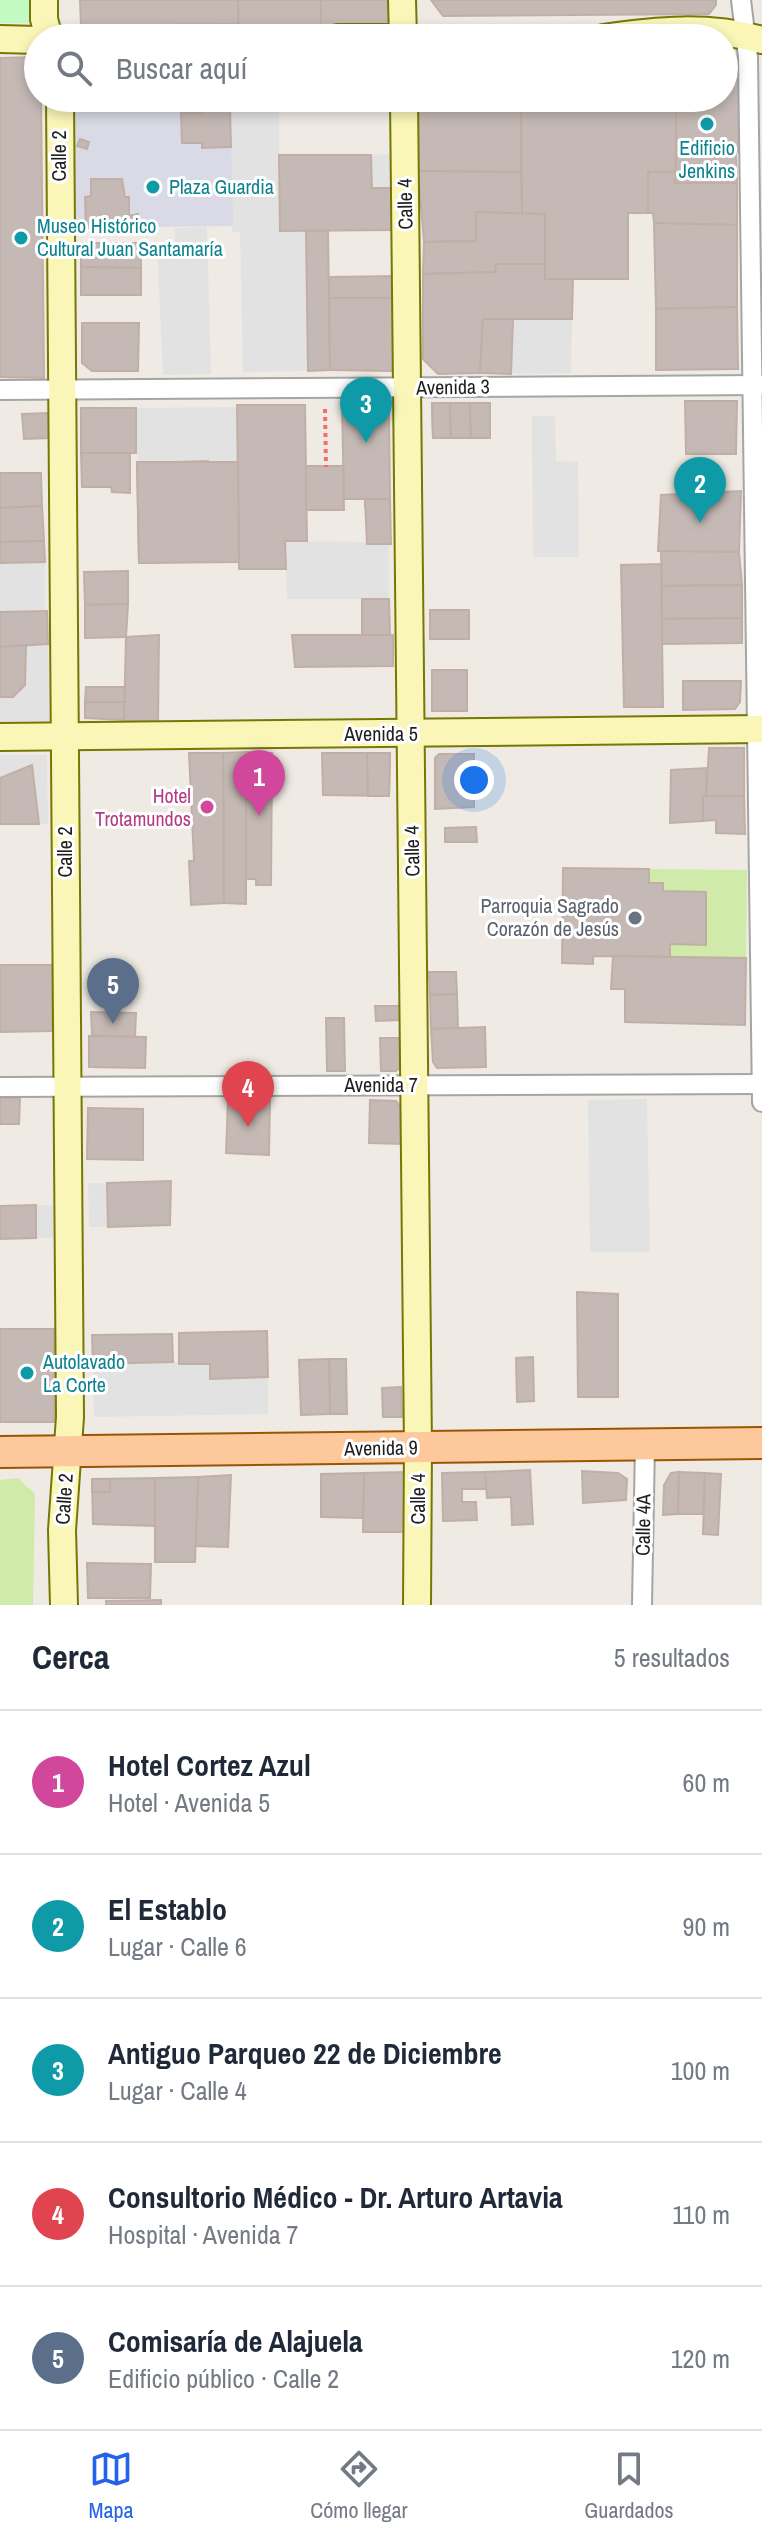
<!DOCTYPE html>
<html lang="es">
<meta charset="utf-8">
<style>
:root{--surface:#fff;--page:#f6f6f7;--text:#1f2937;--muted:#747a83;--line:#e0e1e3;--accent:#2563eb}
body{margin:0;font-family:"Archivo Narrow",sans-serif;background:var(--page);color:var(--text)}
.you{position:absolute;left:474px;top:780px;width:28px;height:28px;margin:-20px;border:6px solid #fff;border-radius:50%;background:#1a73e8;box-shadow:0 0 0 12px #1a73e833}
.badge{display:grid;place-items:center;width:52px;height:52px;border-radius:50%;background:var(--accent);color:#fff;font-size:26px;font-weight:700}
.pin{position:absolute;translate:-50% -66px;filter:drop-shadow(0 2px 4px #0008)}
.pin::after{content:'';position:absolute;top:42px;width:28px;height:24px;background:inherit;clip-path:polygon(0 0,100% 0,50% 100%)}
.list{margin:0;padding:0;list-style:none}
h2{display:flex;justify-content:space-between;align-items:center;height:104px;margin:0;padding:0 32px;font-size:34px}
h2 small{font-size:26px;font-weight:400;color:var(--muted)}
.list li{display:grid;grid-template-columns:52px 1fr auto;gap:24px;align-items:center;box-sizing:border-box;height:144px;padding:0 32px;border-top:2px solid var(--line)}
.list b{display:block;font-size:30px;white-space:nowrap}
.list p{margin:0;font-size:26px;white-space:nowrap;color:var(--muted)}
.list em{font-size:26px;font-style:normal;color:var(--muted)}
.icon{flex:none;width:44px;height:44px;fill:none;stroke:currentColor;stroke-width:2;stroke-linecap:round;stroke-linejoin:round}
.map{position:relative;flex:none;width:762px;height:1605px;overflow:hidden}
.search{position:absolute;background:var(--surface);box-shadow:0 4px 12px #0003;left:24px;right:24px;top:24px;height:88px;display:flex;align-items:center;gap:20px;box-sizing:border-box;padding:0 28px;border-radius:44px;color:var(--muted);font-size:30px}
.sheet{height:824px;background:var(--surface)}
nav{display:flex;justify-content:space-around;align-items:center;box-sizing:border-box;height:112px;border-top:2px solid var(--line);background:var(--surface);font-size:22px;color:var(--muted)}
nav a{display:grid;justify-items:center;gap:4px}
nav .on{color:var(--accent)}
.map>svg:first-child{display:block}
.grass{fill:#d0eaaa}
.park{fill:#c3fac1}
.parking{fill:#e2e2e2}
.plaza{fill:#d9dae5}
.building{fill:#c4b9b4;stroke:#c1afa7;stroke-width:2}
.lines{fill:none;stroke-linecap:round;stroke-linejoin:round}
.street-casing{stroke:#a5a5a5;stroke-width:22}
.secondary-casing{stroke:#777704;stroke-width:30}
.primary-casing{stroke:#995600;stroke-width:34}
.path{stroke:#fb6a6b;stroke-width:4;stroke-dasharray:4 4;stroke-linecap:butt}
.street{stroke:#fff;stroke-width:18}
.secondary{stroke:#faf6b8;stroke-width:26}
.primary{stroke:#fdc99c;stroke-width:30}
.culture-dot{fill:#0f9aa8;stroke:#fff;stroke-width:3}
.hotel-dot{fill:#d1479c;stroke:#fff;stroke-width:3}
.worship-dot{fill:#6b7280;stroke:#fff;stroke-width:3}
.labels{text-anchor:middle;stroke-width:6;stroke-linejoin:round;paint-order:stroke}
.culture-label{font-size:20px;fill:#0d838f;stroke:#fff;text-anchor:start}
.street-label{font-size:20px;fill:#1e1e1e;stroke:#fff}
.hotel-label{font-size:20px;fill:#b23c85;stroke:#fff;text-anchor:end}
.worship-label{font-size:20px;fill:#5b616d;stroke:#fff;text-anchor:end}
</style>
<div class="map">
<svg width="762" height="1605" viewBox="0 0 762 1605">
<rect width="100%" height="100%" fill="#efebe4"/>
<g class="grass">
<path d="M649 869 747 870 746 958 670 957V944H706V892L663 891 662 883H649Z"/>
<path d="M18 1478 35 1494 33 1605H0V1480Z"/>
</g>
<rect class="park" x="0" y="0" width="32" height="23"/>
<g class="parking">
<path d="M557 25 568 37 466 38 477 26Z"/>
<path d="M230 98H279L280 230 306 231 308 371 243 372 240 232H232Z"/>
<path d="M391 154 392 188H372L371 155Z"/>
<path d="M207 227 211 374 163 375 157 243H175V228Z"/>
<path d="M513 319H572L571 373 511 374Z"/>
<path d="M237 407 238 462H137L136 408Z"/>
<path d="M532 416H555L556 461 578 462 579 557H533Z"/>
<path d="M285 541 367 542V544H389V599H287Z"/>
<path d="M45 562V611L0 612V563Z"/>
<path d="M48 644 50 723H0V697H13L25 685 26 645Z"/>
<path d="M0 755H47L48 824H39L32 765 0 778Z"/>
<path d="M647 1099 650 1252H590L588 1100Z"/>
<path d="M88 1183H107L108 1227H89Z"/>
<rect x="36" y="1205" width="17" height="33"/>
<path d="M173 1362H179L180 1364H210L211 1379 268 1377V1414L94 1417 93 1364Z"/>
</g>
<path class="plaza" d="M72 98H230L233 226 74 228Z"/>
<g class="building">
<path d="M80 0H238V24L81 26Z"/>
<path d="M238 0H321V28L239 30Z"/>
<path d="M321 0H394V29L321 28Z"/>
<path d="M431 0H716V5L709 14 443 16Z"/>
<path d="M38 57V98H41L44 378 0 377V58Z"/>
<path d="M724 60 738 65 739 152 676 150V98H724Z"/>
<path d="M417 98H521V172L418 171Z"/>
<path d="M521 98H676V172H648V213H628V279H545V214H522Z"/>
<path d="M201 108H230L231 147 202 148V143H182L181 113H201Z"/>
<path d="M80 139 89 142 87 149 77 146Z"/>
<path d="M676 150 736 152 737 183H675Z"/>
<path d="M279 155H371L372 188H392L394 230 280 231Z"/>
<path d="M418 171 521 172 522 214 476 212V241L424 242Z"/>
<path d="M648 172H676L675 183H737V225L654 223 653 213H648Z"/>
<path d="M91 179H122L125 197H129V216L138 214 139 228H86L85 197 91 196Z"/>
<path d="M476 212 545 214V264H496L495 272 423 274 424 242 476 241Z"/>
<path d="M654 223 737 225V307L656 309Z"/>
<path d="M306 231H328L330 370 308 371Z"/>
<path d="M81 243H141V268L81 267Z"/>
<path d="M496 264H545V279H573L572 319H483L480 373 438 374 423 359V274L495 272Z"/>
<path d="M81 267 141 268V295H81Z"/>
<path d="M396 276 397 298H329V277Z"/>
<path d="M329 298H397V365L391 371 330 370Z"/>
<path d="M737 307 738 369 656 370V309Z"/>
<path d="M483 319H513L511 374 480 373Z"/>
<path d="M82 323H139L138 371H92L82 363Z"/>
<path d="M685 401H737L736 454H686Z"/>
<path d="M432 403H490V438H433Z"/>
<path d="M432 403H450L451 438H433Z"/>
<path d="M450 403H470L471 438H451Z"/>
<path d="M470 403H490V438H471Z"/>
<path d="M237 405H305L307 541H285L286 569H239Z"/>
<path d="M342 406H371V419L389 418 390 499H344Z"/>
<path d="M371 406H383L389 412V418L371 419Z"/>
<rect x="81" y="408" width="55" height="45"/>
<path d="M49 413 50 438 24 439 22 414Z"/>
<path d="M81 453H130V493L112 492 111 487H82Z"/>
<path d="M208 461V562H176V462Z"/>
<path d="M137 462H176V562L139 563Z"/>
<path d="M137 462H238L239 562 139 563Z"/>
<path d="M306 466H343L344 510H306Z"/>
<path d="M0 473H41L42 506 0 508Z"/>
<path d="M741 491 739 552 658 551 661 495Z"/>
<path d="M365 499H390V506L365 507Z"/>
<path d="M365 499H390L391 544H367Z"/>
<path d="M42 506 44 541 0 542V508Z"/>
<path d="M44 541 45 562 0 563V542Z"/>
<path d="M661 551 739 552 742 585 662 586Z"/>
<path d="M661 564 663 707H624L621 565Z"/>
<path d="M128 571V604L85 605 84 572Z"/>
<path d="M742 585V618L662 619V586Z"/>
<path d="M362 599H389L390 635H362Z"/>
<path d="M128 604 126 637 85 638V605Z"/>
<rect x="430" y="610" width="39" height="29"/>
<path d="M47 611 48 644 0 647V612Z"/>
<path d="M742 618V643L662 644V619Z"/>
<path d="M159 635 158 722 124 721 126 637Z"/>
<path d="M292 635H393V666L295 667Z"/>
<path d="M26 645 25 685 13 697H0V647Z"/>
<rect x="432" y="670" width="35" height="41"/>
<path d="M683 681H741L740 702 735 709 683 710Z"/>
<path d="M86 687H125L124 702H85Z"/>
<path d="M85 702H124V720L85 718Z"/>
<path d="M709 748H744V796H706Z"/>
<path d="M246 752 272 753 271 885H256V879H246Z"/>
<path d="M246 752V904L224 903 223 753Z"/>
<path d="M189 753H223L224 903 191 905 189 861H194Z"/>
<path d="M322 753H390L389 796 323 795Z"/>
<path d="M367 753H390L389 796H368Z"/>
<path d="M439 754H474V807L435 809V758Z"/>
<path d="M32 765 39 824H0V778Z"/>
<path d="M707 768 706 796H703V821L670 823 671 770Z"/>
<path d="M703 796H744L745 834 716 833V820L703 821Z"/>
<path d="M476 827 477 842H445V828Z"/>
<path d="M563 868 649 869V883H663V891L706 892V945L670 944V957L593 956V964L562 963Z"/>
<path d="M613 956 746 958 745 1025 625 1022V989H611Z"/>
<path d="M0 965H52V1031L0 1032Z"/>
<path d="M429 972H456L457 994 430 995Z"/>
<path d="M457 994 458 1028 431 1029 430 995Z"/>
<path d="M375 1006H400V1020L376 1021Z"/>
<path d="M91 1012 136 1013 135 1037 92 1035Z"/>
<path d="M326 1018H344L345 1071H327Z"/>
<path d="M485 1027 486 1067 437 1068 433 1062 431 1029Z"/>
<path d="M89 1036 146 1037 145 1068 89 1067Z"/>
<path d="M380 1038H402V1066L396 1071H381Z"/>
<path d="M0 1098H20L19 1124H0Z"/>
<path d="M228 1100 270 1101 269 1155 226 1153Z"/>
<path d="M370 1100 396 1101 405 1112 404 1144 369 1143Z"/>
<path d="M88 1108 143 1109V1160L87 1159Z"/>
<path d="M171 1181 170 1225 108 1227 107 1183Z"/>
<path d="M36 1205V1238L0 1239V1206Z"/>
<path d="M577 1292 618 1294V1397H578Z"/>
<rect x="0" y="1329" width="54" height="93"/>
<path d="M267 1331 268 1377 210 1379V1364H179V1333Z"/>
<path d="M172 1334 173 1362 93 1364 92 1335Z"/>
<path d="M533 1357 534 1401 517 1402 516 1358Z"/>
<path d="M329 1359H346L347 1414H330Z"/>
<path d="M329 1359 330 1414 301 1415 299 1360Z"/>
<path d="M401 1387 402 1417H383L382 1388Z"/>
<path d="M530 1470 533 1524 512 1525 511 1497 487 1498 485 1472Z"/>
<path d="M582 1471 618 1473 627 1479 626 1500 583 1503Z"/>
<path d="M406 1472 405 1532H363L364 1473Z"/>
<path d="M485 1472 486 1489H462V1502H476L477 1520 443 1521 442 1473Z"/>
<path d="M679 1472 678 1514 663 1515 664 1485 671 1473Z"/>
<path d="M679 1472 705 1473 703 1514H678Z"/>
<path d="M364 1473 363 1518 321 1517V1474Z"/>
<path d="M705 1473 721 1474 718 1535 703 1534Z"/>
<path d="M231 1475 228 1547 195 1546 198 1477Z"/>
<path d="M198 1477 195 1562H155V1478Z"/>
<path d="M155 1478V1526L93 1524 92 1479Z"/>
<rect x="92" y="1479" width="18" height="13"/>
<path d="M87 1563 151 1564 150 1598H88Z"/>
<path d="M161 1600V1605H106V1601Z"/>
</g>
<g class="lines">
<g class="street-casing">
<g id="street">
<path d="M741 0 748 57 762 1102"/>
<path d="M0 390 761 385"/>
<path d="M0 1087 762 1084"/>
<path d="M642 1605 645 1444"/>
</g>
</g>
<g class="secondary-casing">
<g id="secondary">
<path d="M44 0V19L49 38"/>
<path d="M402 0 403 38"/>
<path d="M338 38H386"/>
<path d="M603 38C656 30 709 25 762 40"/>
<path d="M0 39 38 40"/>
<path d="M60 98 70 1417 62 1530 64 1605"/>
<path d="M404 98 418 1447 417 1605"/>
<path d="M0 737 762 729"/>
</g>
</g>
<g class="primary-casing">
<path id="primary" d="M0 1452 762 1443"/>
</g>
<path class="path" d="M325 409 326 467"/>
<use href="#street" class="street"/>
<use href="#secondary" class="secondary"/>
<use href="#primary" class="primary"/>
</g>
<g class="culture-dot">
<circle cx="707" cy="124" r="8"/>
<circle cx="153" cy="187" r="8"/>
<circle cx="21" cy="238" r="8"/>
<circle cx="27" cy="1373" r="8"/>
</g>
<circle class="hotel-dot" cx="207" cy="807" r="8"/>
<circle class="worship-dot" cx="635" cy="918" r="8"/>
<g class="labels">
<g class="culture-label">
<text x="707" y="155" text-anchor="middle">Edificio<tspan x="707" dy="23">Jenkins</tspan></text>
<text x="169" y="194">Plaza Guardia</text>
<text x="37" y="233">Museo Histórico<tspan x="37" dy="23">Cultural Juan Santamaría</tspan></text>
<text x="43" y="1369">Autolavado<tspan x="43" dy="23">La Corte</tspan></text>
</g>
<g class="street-label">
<text transform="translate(59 156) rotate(-90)" y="7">Calle 2</text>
<text transform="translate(405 204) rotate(-91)" y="7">Calle 4</text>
<text transform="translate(453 387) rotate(-1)" y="7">Avenida 3</text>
<text x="381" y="741">Avenida 5</text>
<text transform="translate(412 851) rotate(-91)" y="7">Calle 4</text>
<text transform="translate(65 852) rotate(-90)" y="7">Calle 2</text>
<text x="381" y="1092">Avenida 7</text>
<text transform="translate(381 1448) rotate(-1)" y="7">Avenida 9</text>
<text transform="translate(64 1499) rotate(-86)" y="7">Calle 2</text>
<text transform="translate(418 1499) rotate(-90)" y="7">Calle 4</text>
<text transform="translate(643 1525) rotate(-89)" y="7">Calle 4A</text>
</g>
<g class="hotel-label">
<text x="191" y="803">Hotel<tspan x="191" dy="23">Trotamundos</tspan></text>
</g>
<g class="worship-label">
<text x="619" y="913">Parroquia Sagrado<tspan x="619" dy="23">Corazón de Jesús</tspan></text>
</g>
</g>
</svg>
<div class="you"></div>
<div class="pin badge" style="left:259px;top:816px;background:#d1479c">1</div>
<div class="pin badge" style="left:700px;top:523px;background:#0f9aa8">2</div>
<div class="pin badge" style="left:366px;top:443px;background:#0f9aa8">3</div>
<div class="pin badge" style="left:248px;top:1127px;background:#e0444e">4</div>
<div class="pin badge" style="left:113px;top:1024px;background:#5c6f8a">5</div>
<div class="search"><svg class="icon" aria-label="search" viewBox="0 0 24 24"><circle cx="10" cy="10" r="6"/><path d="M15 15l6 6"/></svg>Buscar aquí</div>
</div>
<section class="sheet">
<h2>Cerca<small>5 resultados</small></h2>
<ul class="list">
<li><span class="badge" style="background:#d1479c">1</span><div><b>Hotel Cortez Azul</b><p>Hotel · Avenida 5</p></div><em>60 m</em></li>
<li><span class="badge" style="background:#0f9aa8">2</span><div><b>El Establo</b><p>Lugar · Calle 6</p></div><em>90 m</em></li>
<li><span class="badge" style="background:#0f9aa8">3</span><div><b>Antiguo Parqueo 22 de Diciembre</b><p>Lugar · Calle 4</p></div><em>100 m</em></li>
<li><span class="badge" style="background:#e0444e">4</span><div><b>Consultorio Médico - Dr. Arturo Artavia</b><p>Hospital · Avenida 7</p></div><em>110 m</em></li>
<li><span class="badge" style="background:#5c6f8a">5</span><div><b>Comisaría de Alajuela</b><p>Edificio público · Calle 2</p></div><em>120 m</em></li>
</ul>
</section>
<nav>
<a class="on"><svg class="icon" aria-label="map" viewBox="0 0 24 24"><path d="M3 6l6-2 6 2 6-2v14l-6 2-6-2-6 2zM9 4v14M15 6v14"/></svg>Mapa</a>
<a><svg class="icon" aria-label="directions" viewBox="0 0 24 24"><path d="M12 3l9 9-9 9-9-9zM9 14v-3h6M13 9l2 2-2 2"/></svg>Cómo llegar</a>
<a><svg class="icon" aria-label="saved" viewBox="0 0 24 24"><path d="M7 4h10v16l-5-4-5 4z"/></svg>Guardados</a>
</nav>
